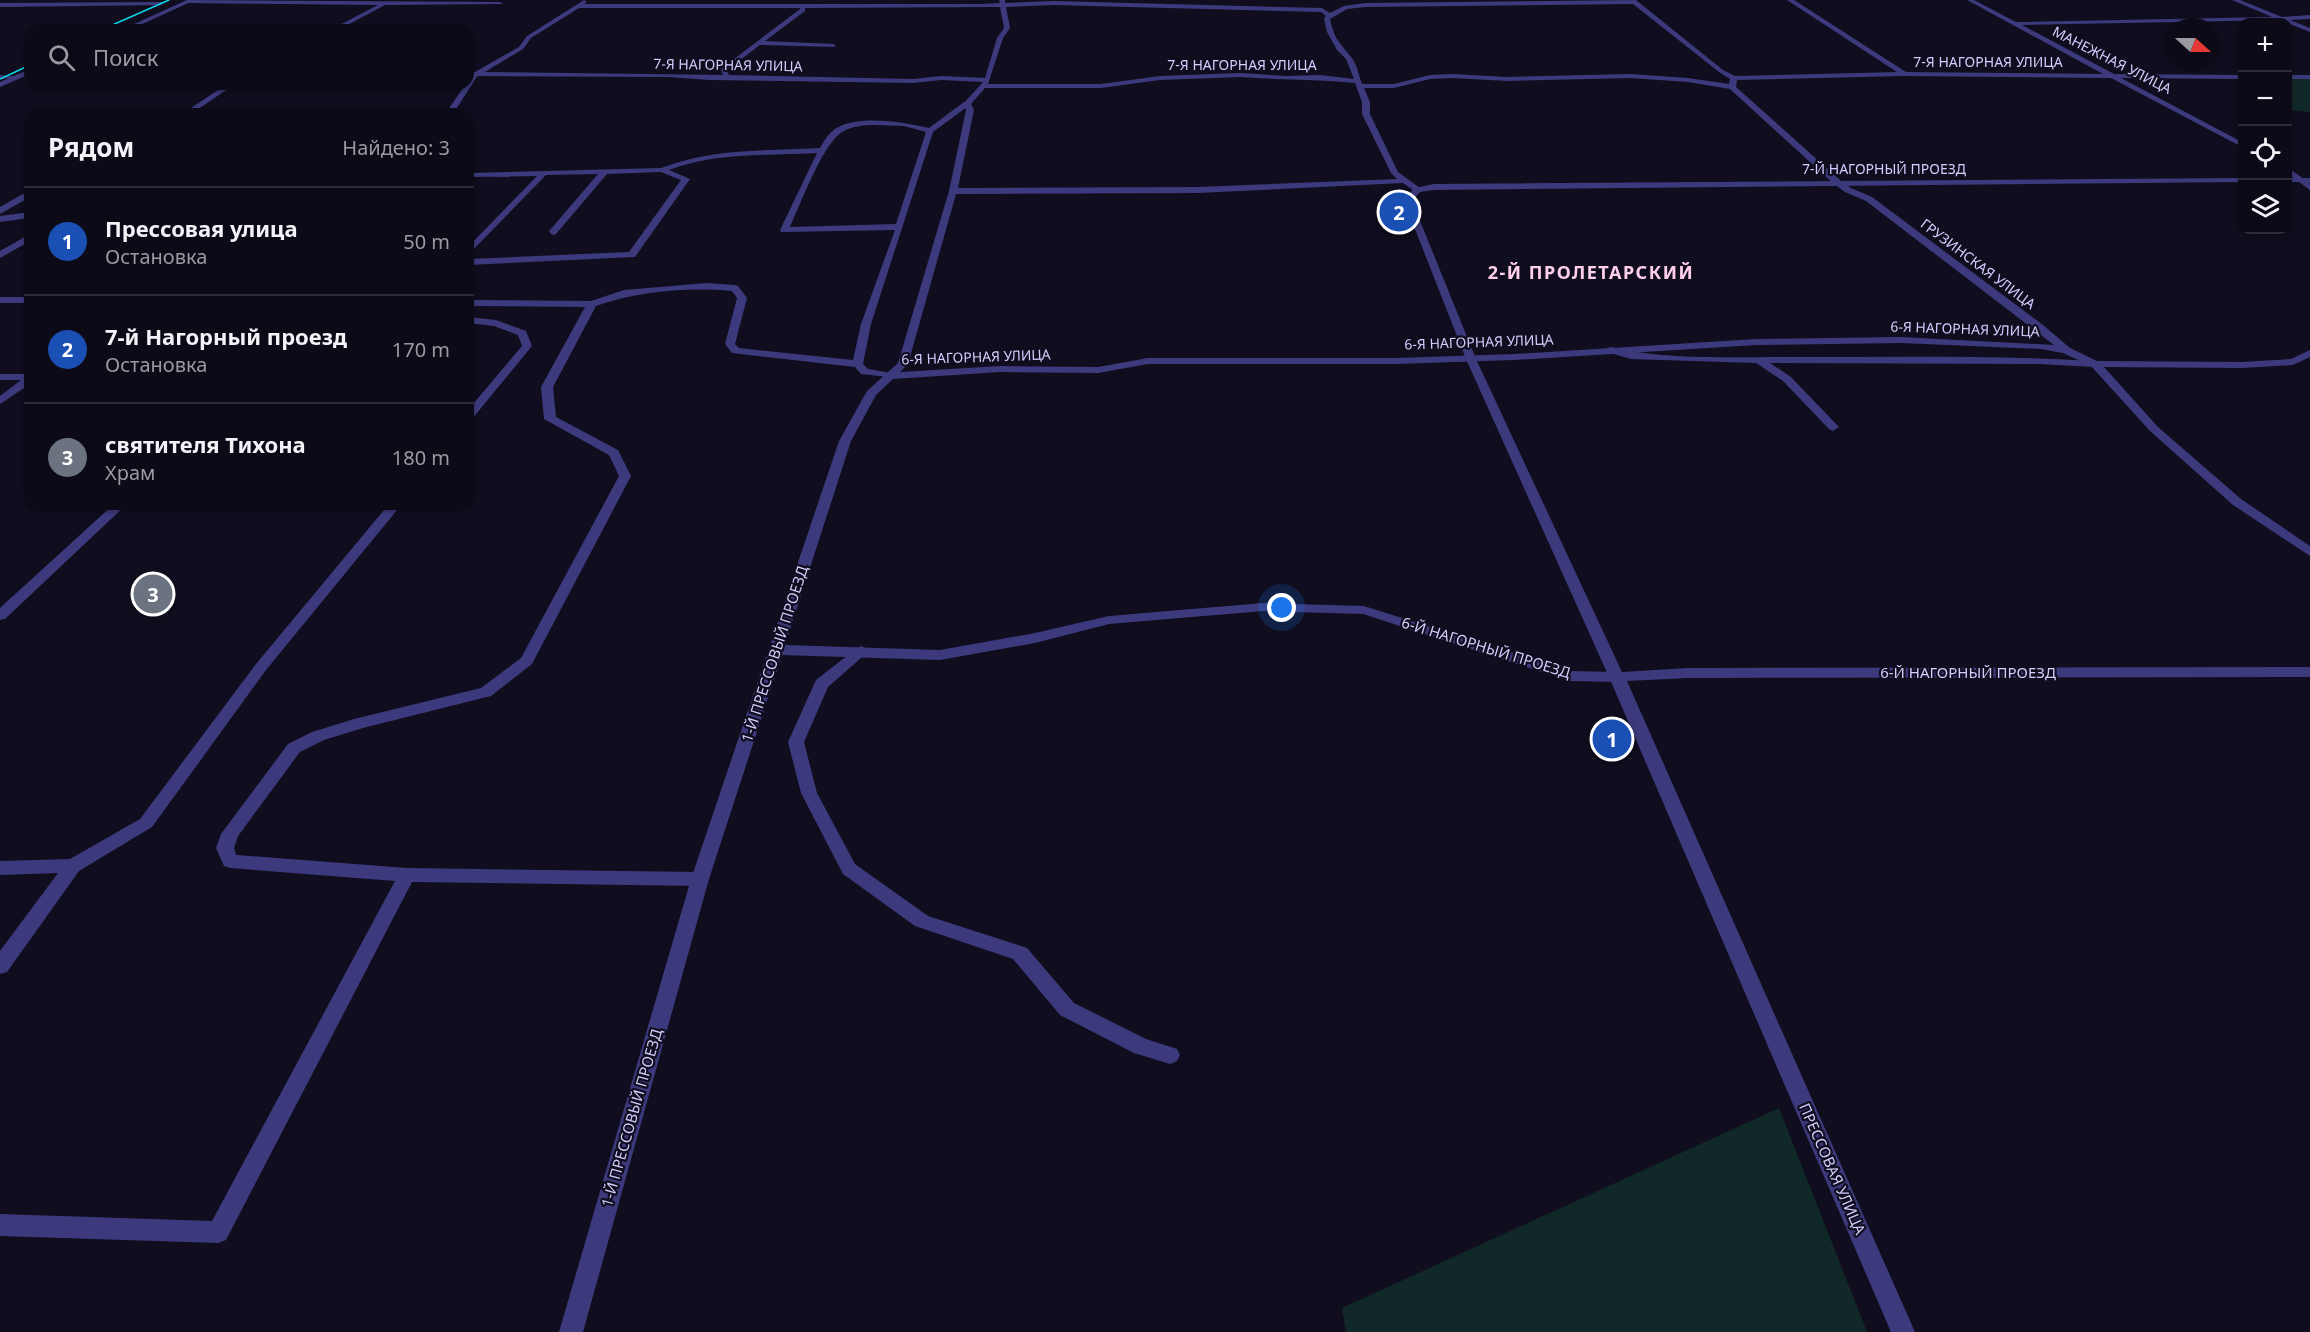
<!DOCTYPE html>
<html lang="ru">
<meta charset="utf-8">
<style>
:root{--surface:#0c0a17;--page:#1a1824;--text:#f1f3f6;--muted:#9a9aa1;--line:#2c2b36;--accent:#0ad8ec}
body{margin:0;font-family:"Noto Sans",sans-serif;background:var(--page);color:var(--text)}
.controls{position:absolute;right:18px;top:18px;display:grid;overflow:hidden;border-radius:12px;box-shadow:0 2px 4px #0004}
.controls button{width:54px;height:54px;display:grid;place-items:center;padding:0;border:0;border-bottom:2px solid var(--line);background:var(--surface);color:var(--text);font:30px sans-serif}
.compass{position:absolute;left:2166px;top:18px;width:54px;height:54px;border-radius:50%;background:var(--surface);box-shadow:0 2px 4px #0004;rotate:111deg}
.you{position:absolute;left:1282px;top:608px;width:21px;height:21px;margin:-15px;border:4px solid #fff;border-radius:50%;background:#1a73e8;box-shadow:0 0 0 9px #1a73e833}
.badge{display:grid;place-items:center;width:39px;height:39px;border-radius:50%;background:var(--accent);color:#fff;font-size:20px;font-weight:700}
.pin{position:absolute;translate:-50% -50%;border:3px solid #fff;box-shadow:0 2px 6px #0006}
.list{margin:0;padding:0;list-style:none}
h2{display:flex;justify-content:space-between;align-items:center;height:78px;margin:0;padding:0 24px;font-size:26px}
h2 small{font-size:20px;font-weight:400;color:var(--muted)}
.list li{display:grid;grid-template-columns:39px 1fr auto;gap:18px;align-items:center;box-sizing:border-box;height:108px;padding:0 24px;border-top:2px solid var(--line)}
.list b{display:block;font-size:22px;white-space:nowrap}
.list p{margin:0;font-size:20px;white-space:nowrap;color:var(--muted)}
.list em{font-size:20px;font-style:normal;color:var(--muted)}
.icon{flex:none;width:33px;height:33px;fill:none;stroke:currentColor;stroke-width:2;stroke-linecap:round;stroke-linejoin:round}
.map{position:relative;flex:none;width:2310px;height:1332px;overflow:hidden}
.search{position:absolute;background:var(--surface);box-shadow:0 2px 4px #0004;left:24px;top:24px;width:450px;height:66px;display:flex;align-items:center;gap:15px;box-sizing:border-box;padding:0 21px;border-radius:18px;color:var(--muted);font-size:22px}
.panel{position:absolute;background:var(--surface);box-shadow:0 2px 4px #0004;left:24px;top:108px;width:450px;height:402px;border-radius:18px}
.map>svg:first-child{display:block}
.green{fill:#102827}
.lines{fill:none;stroke-linecap:round;stroke-linejoin:round}
.service{fill:#3c3a7c;fill-rule:evenodd}
.minor{fill:#3c3a7c;fill-rule:evenodd}
.tertiary{fill:#3c3a7c;fill-rule:evenodd}
.tram{stroke:#0ad8ec;stroke-width:1.5}
.labels{text-anchor:middle;stroke-width:4.5;stroke-linejoin:round;paint-order:stroke}
.far-street-label{font-size:14px;fill:#d2cdfd;stroke:#100d1f}
.street-label{font-size:15px;fill:#d2cdfd;stroke:#100d1f}
.far-district-label{font-size:18px;font-weight:bold;letter-spacing:1.5px;fill:#fdcfed;stroke:#100d1f}
</style>
<div class="map">
<svg width="2310" height="1332" viewBox="0 0 2310 1332">
<rect width="100%" height="100%" fill="#100d1f"/>
<g class="green">
<path d="M2310 78V112L2288 110V79Z"/>
<path d="M1779 1108 1867 1332H1346L1342 1308Z"/>
</g>
<g class="lines">
<g class="service">
<path d="M473 74 478 75 453 114H445L466 84H468Z"/>
<path d="M964 102 971 104 933 132 871 324 863 364 868 369 897 374V378L861 374 855 367 732 353 725 344 737 298 732 291C687 287 639 291 596 306L553 387 556 417 618 450 631 476 532 664 491 696 363 728 324 740 300 752 238 836 234 848 236 855 407 868 700 872 706 874 709 879 706 884 700 886 412 882 226 1240 218 1243 0 1236V1214L212 1221 395 881 230 868 224 866 216 848 221 834 288 744 312 732 354 719 481 688 521 658 619 476 609 455 544 419 541 387 585 307 468 306V300L591 301 624 290 707 283 735 285 738 286 747 298 735 344 739 348 853 360 861 324 895 230 781 232 780 230 817 153C767 156 717 152 669 170L690 179 635 257 468 265V259L629 252 681 180 661 172 607 174 556 234 553 235 549 232 550 230 598 174 546 175 468 255V247L537 176 468 177V173L661 168C713 148 766 151 820 148 824 141 828 134 835 129 857 114 905 122 929 128ZM904 126 926 132 896 224 790 227C800 206 824 140 844 131 861 122 885 126 904 126Z"/>
<path d="M30 212V218L0 222V216Z"/>
<path d="M30 234V241L0 258V251Z"/>
<rect x="0" y="297" width="30" height="6"/>
<path d="M468 317 496 320 526 331 532 346 472 419 468 420V410L522 346 518 335 494 326 468 323Z"/>
<path d="M1611 347C1662 360 1735 357 1789 357 1891 357 1993 355 2095 361L2100 364 2095 367 2039 364 1770 363 1791 377 1837 425 1839 427 1833 431 1829 429 1783 381 1756 363 1631 359 1607 352V348Z"/>
<path d="M0 374H30V384L0 404V396L21 380H0Z"/>
<path d="M389 504H402L266 670 152 827 79 871 7 972 0 974V951L58 873 0 875V861L70 859 140 819 256 664Z"/>
<path d="M862 646 869 651 828 687 804 742 817 793 855 864 928 916 1027 948 1074 1003 1146 1039 1177 1049 1180 1055 1177 1061 1170 1064 1134 1053 1060 1015 1013 959 915 926 843 874 801 793 788 742 816 680 857 648Z"/>
</g>
<g class="minor">
<path d="M188 0 500 2 503 4 385 5 338 30H330L378 5 186 3Z"/>
<path d="M584 0 587 2 584 4H981L1000 3 999 0H1005V3L1054 1 1322 8 1330 13 1344 6 1365 3 1636 0 1723 70 1735 76 1897 72 1787 0H1794L1906 72 2103 74 1967 0H1974L2016 22 2272 17 2232 0H2240L2282 17 2310 15V19L2290 20 2310 28V32L2280 20 2022 25 2114 74 2242 75V79L2121 78 2242 142V147L2111 78 1905 76 1737 80 1736 87 1840 180 1851 188 1872 197 2043 325 2070 348 2097 361 2242 362 2291 359 2310 350V357L2293 365 2242 368 2104 367 2158 427 2241 499 2310 546V556L2233 505 2150 431 2091 366 2063 353 2041 349 1901 343 1756 345 1514 360 1396 364H1148L1098 373 1000 372 893 379 876 395 851 441 785 645 940 650 1035 633 1109 616 1263 603 1364 606 1570 671 1617 672 1625 677 1617 682 1569 681 1363 614 1263 611 1109 624 1035 643 940 660 782 655 709 879 583 1332H559L691 879 839 441 867 391 898 363 949 191 966 110 963 104 983 82 941 80 913 83 710 80 669 77 468 76V72H475L519 47 527 36ZM1633 4 1719 72 1730 79 1729 84 1688 78 1630 74 1508 77 1452 74 1430 75 1394 84H1362C1359 76 1357 64 1351 57 1339 41 1335 41 1330 19L1347 9 1365 7ZM1054 5 1321 12 1326 16 1324 19 1327 32 1337 50 1346 59 1354 79 1320 75 1286 76 1240 73 1160 76 1101 84H988L1003 38 1010 28 1006 7ZM1000 7 1004 28 997 38 985 78 941 76 913 79 729 75 727 70 760 45 836 47 834 44 765 41 805 11V8ZM579 8H800V9L721 69 723 75 485 72 523 49 531 38ZM1240 77C1279 80 1317 79 1355 83L1362 102V114L1391 173 1397 179 1198 187 958 188 974 110 971 104 985 88H1101L1160 80ZM1452 78 1508 81 1630 78 1688 82 1730 89 1834 184 1845 192 1866 201 2054 345 1901 337 1756 339 1514 354 1396 358H1148L1098 367 1000 366 900 372 908 364 956 194 1198 193 1403 183 1417 193 1420 192V188L1398 172 1370 114V102L1364 88H1394L1430 79Z"/>
<path d="M163 2 161 5 0 7V3Z"/>
<path d="M0 75 20 77 0 79Z"/>
<rect x="2288" y="75" width="22" height="4"/>
<path d="M227 84H235L191 114H182Z"/>
<path d="M2288 168 2310 183V190L2288 174Z"/>
<path d="M30 190V197L0 214V207Z"/>
<path d="M114 504H127L5 619 0 620V608Z"/>
</g>
<g class="tertiary">
<path d="M187 0H195L129 30H121Z"/>
<path d="M30 69V74L0 87V82Z"/>
<path d="M2242 178V182L1434 190 1420 192 1412 201 1476 359 1622 672 1688 668 2310 667V677L1688 678 1627 681 1915 1332H1891L1609 677 1466 359 1404 201 1414 188 1434 184Z"/>
<rect x="2288" y="178" width="22" height="4"/>
</g>
<g class="tram">
<path d="M101 30 169 0"/>
<path d="M0 79 30 65"/>
</g>
</g>
<g class="labels">
<g class="far-street-label">
<text transform="translate(2112 60) rotate(27)" y="5">МАНЕЖНАЯ УЛИЦА</text>
<text x="1988" y="67">7-Я НАГОРНАЯ УЛИЦА</text>
<text transform="translate(728 65) rotate(1)" y="5">7-Я НАГОРНАЯ УЛИЦА</text>
<text x="1242" y="70">7-Я НАГОРНАЯ УЛИЦА</text>
<text x="1884" y="174">7-Й НАГОРНЫЙ ПРОЕЗД</text>
<text transform="translate(1978 264) rotate(37)" y="5">ГРУЗИНСКАЯ УЛИЦА</text>
<text transform="translate(1965 329) rotate(2)" y="5">6-Я НАГОРНАЯ УЛИЦА</text>
<text transform="translate(1479 342) rotate(-2)" y="5">6-Я НАГОРНАЯ УЛИЦА</text>
<text transform="translate(976 357) rotate(-2)" y="5">6-Я НАГОРНАЯ УЛИЦА</text>
</g>
<g class="street-label">
<text transform="translate(1486 648) rotate(17)" y="5">6-Й НАГОРНЫЙ ПРОЕЗД</text>
<text transform="translate(775 654) rotate(-72)" y="5">1-Й ПРЕССОВЫЙ ПРОЕЗД</text>
<text x="1968" y="678">6-Й НАГОРНЫЙ ПРОЕЗД</text>
<text transform="translate(632 1118) rotate(-74)" y="5">1-Й ПРЕССОВЫЙ ПРОЕЗД</text>
<text transform="translate(1832 1169) rotate(66)" y="5">ПРЕССОВАЯ УЛИЦА</text>
</g>
<g class="far-district-label">
<text x="1591" y="279">2-Й ПРОЛЕТАРСКИЙ</text>
</g>
</g>
</svg>
<div class="controls">
<button>+</button>
<button>−</button>
<button><svg class="icon" aria-label="locate" viewBox="0 0 24 24"><circle cx="12" cy="12" r="6"/><path d="M12 2v4M12 18v4M2 12h4M18 12h4"/></svg></button>
<button><svg class="icon" aria-label="layers" viewBox="0 0 24 24"><path d="M12 4l9 5-9 5-9-5zM3 14l9 5 9-5"/></svg></button>
</div>
<svg class="compass" viewBox="-18 -18 36 36"><path d="M0-13l5 13h-10z" fill="#e53935"/><path d="M0 13l5-13h-10z" fill="#9a9aa1"/></svg>
<div class="you"></div>
<div class="pin badge" style="left:1612px;top:739px;background:#1a4fb4">1</div>
<div class="pin badge" style="left:1399px;top:212px;background:#1a4fb4">2</div>
<div class="pin badge" style="left:153px;top:594px;background:#6b7280">3</div>
<div class="search"><svg class="icon" aria-label="search" viewBox="0 0 24 24"><circle cx="10" cy="10" r="6"/><path d="M15 15l6 6"/></svg>Поиск</div>
<section class="panel">
<h2>Рядом<small>Найдено: 3</small></h2>
<ul class="list">
<li><span class="badge" style="background:#1a4fb4">1</span><div><b>Прессовая улица</b><p>Остановка</p></div><em>50 m</em></li>
<li><span class="badge" style="background:#1a4fb4">2</span><div><b>7-й Нагорный проезд</b><p>Остановка</p></div><em>170 m</em></li>
<li><span class="badge" style="background:#6b7280">3</span><div><b>святителя Тихона</b><p>Храм</p></div><em>180 m</em></li>
</ul>
</section>
</div>
